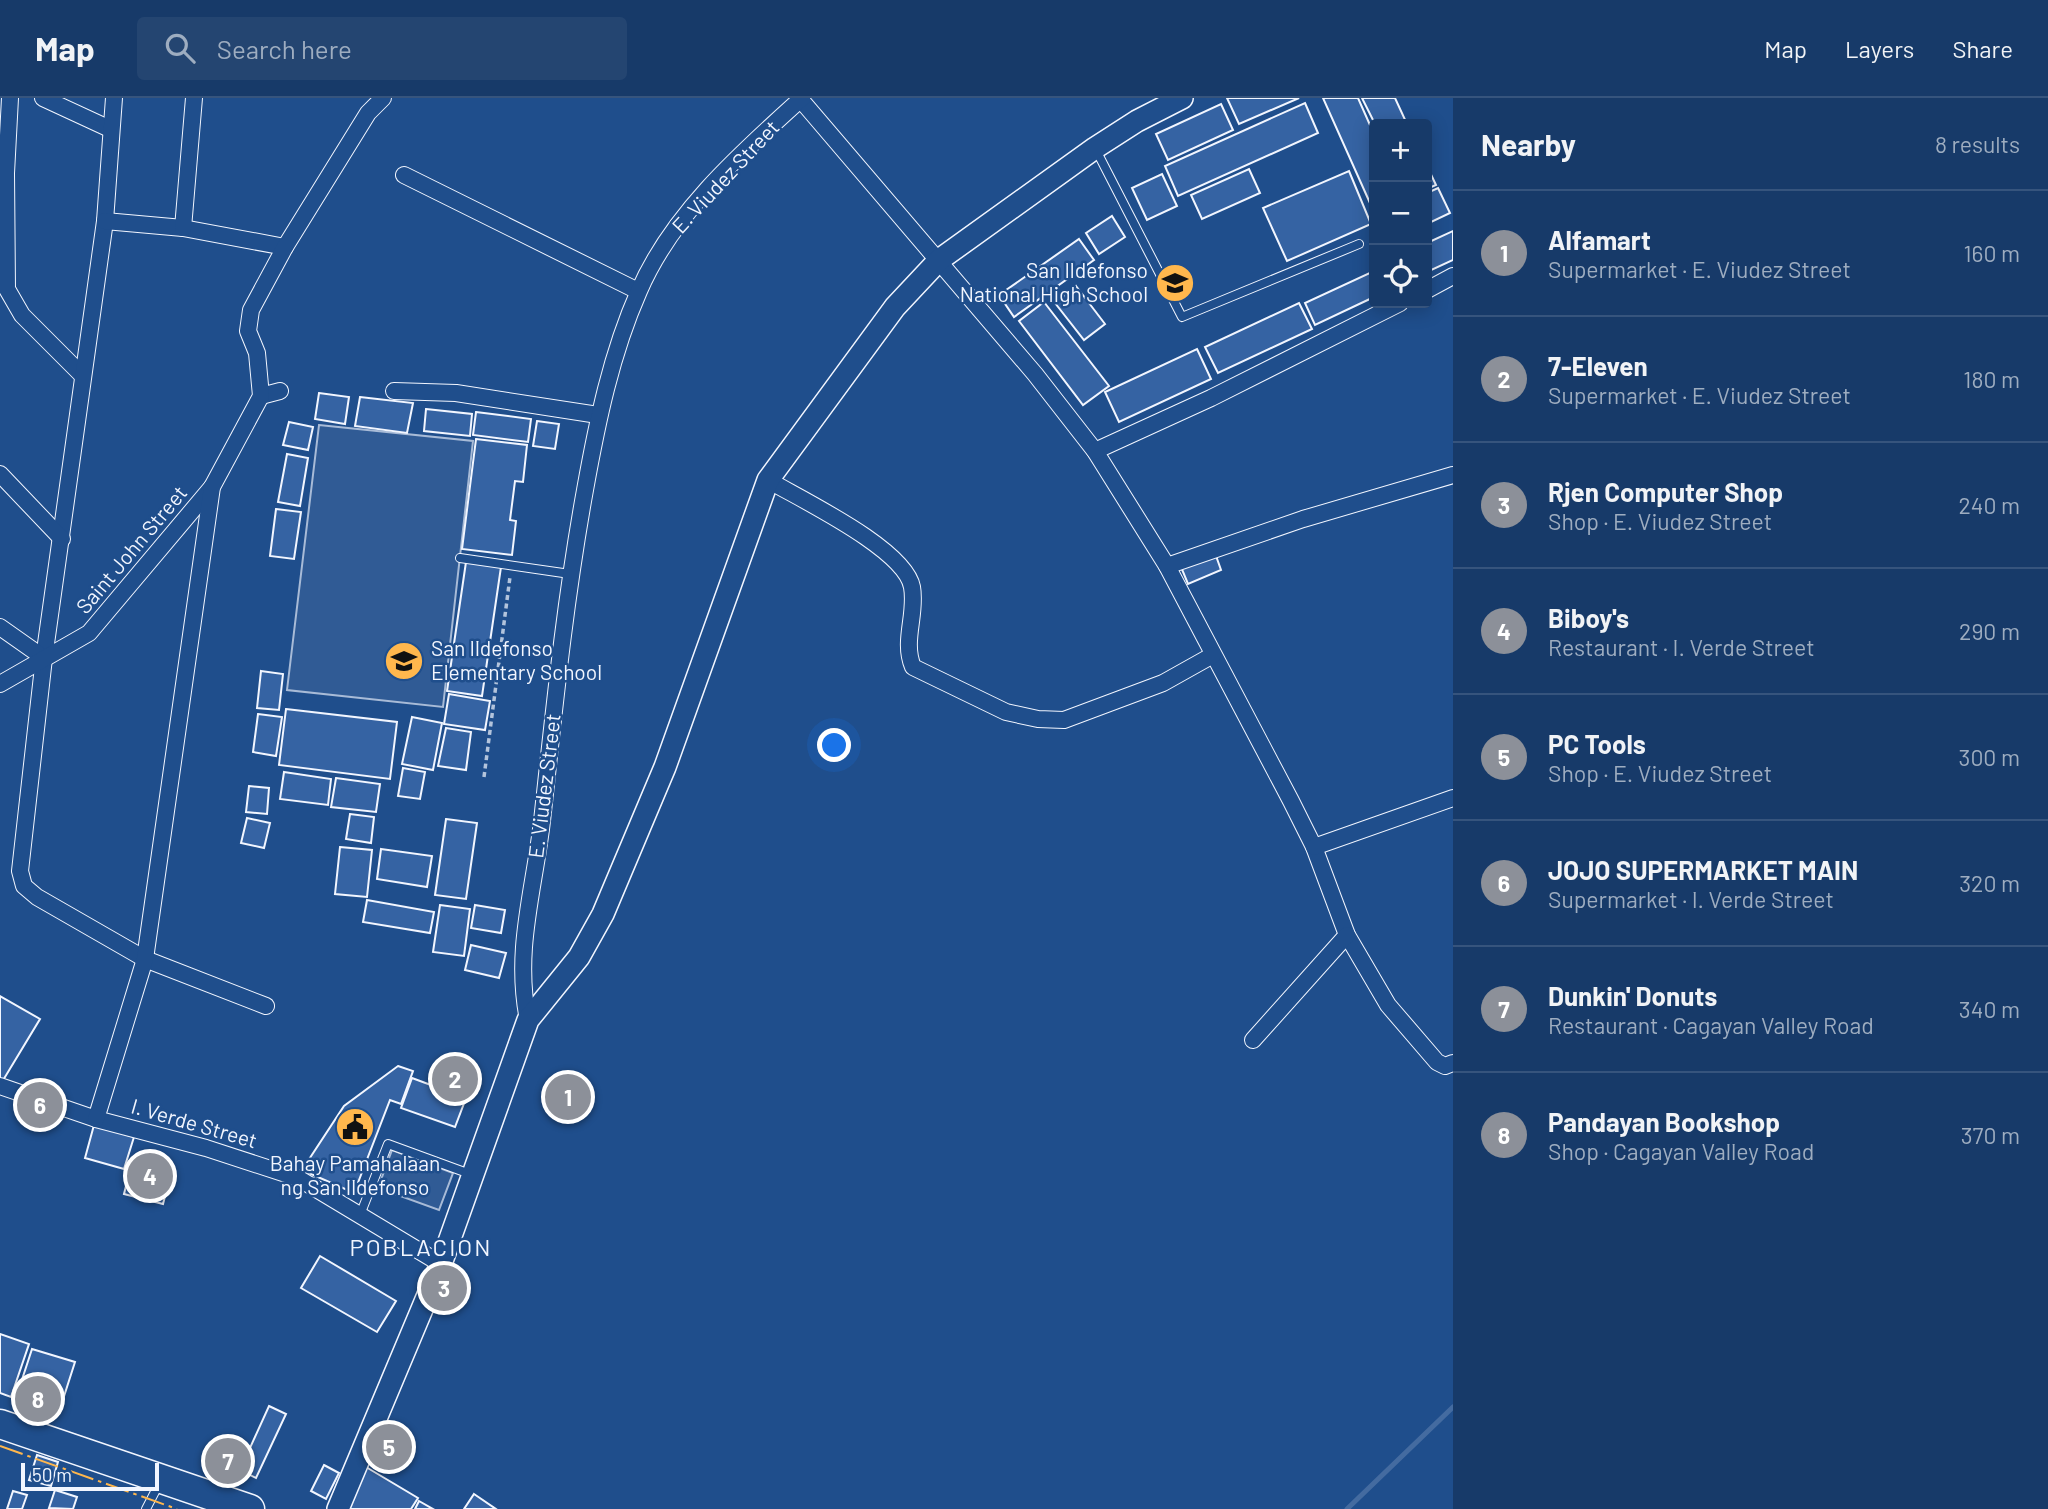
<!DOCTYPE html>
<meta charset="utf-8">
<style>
:root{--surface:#173a69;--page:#244571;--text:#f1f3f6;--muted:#9eadc0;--line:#36547d;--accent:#8c9099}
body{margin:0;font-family:Barlow,sans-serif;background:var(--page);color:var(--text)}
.controls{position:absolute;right:21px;top:21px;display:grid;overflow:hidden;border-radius:7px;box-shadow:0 4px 18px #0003}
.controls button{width:63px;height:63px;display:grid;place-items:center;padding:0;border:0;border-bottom:2px solid var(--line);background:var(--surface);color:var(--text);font:35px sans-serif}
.scale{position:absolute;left:21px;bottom:18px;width:138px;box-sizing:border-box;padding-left:7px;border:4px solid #f2f6ff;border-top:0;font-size:19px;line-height:24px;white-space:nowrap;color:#f2f6ff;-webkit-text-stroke:5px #1f4e8c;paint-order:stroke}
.you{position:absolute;left:835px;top:648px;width:24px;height:24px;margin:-18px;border:5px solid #fff;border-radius:50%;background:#1a73e8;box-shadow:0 0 0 10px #1a73e833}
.badge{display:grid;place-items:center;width:46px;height:46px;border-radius:50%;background:var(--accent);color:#fff;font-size:23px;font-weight:700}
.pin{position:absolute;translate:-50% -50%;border:4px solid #fff;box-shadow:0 2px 7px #0006}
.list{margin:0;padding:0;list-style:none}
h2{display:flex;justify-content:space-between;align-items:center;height:91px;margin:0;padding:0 28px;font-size:30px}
h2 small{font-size:23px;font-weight:400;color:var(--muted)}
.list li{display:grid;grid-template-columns:46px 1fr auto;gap:21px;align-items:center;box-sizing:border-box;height:126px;padding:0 28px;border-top:2px solid var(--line)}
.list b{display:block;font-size:26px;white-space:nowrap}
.list p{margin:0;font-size:23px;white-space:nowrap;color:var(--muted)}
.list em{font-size:23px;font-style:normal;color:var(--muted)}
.icon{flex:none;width:38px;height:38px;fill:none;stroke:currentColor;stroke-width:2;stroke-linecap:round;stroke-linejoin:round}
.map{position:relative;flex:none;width:1453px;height:1411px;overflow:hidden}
header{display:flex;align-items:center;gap:42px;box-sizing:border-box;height:98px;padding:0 35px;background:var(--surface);border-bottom:2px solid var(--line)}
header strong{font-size:33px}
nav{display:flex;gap:38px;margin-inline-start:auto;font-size:24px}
.search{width:490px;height:63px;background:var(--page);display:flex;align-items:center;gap:18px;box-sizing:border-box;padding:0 24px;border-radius:7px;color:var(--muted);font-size:26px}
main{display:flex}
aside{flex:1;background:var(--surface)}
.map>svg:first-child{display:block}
.built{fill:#305b95;stroke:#a8bbd7;stroke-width:2}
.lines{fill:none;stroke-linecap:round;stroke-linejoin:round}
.stream{stroke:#446ba0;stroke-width:5}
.building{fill:#3563a3;stroke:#f2f6ff;stroke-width:2}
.service-casing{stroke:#f2f6ff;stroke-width:10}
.minor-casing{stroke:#f2f6ff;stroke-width:18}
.tertiary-casing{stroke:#f2f6ff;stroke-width:24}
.trunk-casing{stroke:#f2f6ff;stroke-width:31}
.path{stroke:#b3c4dc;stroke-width:3.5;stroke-dasharray:5 3.5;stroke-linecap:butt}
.service{stroke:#1f4e8c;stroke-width:8}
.minor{stroke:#1f4e8c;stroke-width:16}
.tertiary{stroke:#1f4e8c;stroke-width:21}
.trunk{stroke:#1f4e8c;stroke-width:28}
.power{stroke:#ffb74d;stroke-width:2;stroke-dasharray:24 5 3.5 5;stroke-linecap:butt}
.labels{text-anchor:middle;stroke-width:5;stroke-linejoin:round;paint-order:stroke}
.street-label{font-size:21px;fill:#f2f6ff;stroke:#1f4e8c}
.poi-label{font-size:21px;fill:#f2f6ff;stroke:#1f4e8c;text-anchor:end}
.quarter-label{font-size:24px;letter-spacing:2px;fill:#f2f6ff;stroke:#1f4e8c}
</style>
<header>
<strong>Map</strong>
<div class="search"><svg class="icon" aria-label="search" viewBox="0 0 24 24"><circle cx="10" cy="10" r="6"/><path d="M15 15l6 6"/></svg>Search here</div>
<nav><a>Map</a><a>Layers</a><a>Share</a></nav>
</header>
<main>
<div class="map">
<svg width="1453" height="1411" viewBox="0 0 1453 1411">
<rect width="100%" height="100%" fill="#1f4e8c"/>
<g class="built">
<path d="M319 327 473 343 443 609 287 592Z"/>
<path d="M392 1052 453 1075 439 1112 378 1090Z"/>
</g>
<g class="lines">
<path class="stream" d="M1347 1411 1453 1309"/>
</g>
<g class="building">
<path d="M1227 0H1299L1239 26Z"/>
<path d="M1323 0H1358L1374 36V114Z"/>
<path d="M1362 0H1395L1407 26H1375Z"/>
<path d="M1305 5 1318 35 1178 98 1165 68Z"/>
<path d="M1221 6 1233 32 1168 62 1156 36Z"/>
<path d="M1427 68 1436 87 1427 91Z"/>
<path d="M1249 71 1260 95 1202 121 1191 97Z"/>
<path d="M1349 73 1371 126 1287 163 1263 110Z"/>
<path d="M1162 76 1177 108 1147 122 1132 90Z"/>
<path d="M1438 90 1450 115 1427 126V95Z"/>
<path d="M1112 118 1125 139 1099 156 1086 135Z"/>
<path d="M1453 133V162L1427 174V145Z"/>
<path d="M1079 141 1094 162 1014 219 999 197Z"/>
<path d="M1374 173V199L1315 227 1305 205Z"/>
<path d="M1076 188 1105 226 1084 242 1055 205Z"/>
<path d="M1044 204 1109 288 1083 307 1019 223Z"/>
<path d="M1299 205 1312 231 1218 275 1205 249Z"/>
<path d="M1197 251 1211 281 1119 324 1105 294Z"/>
<path d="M319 295 349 299 345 326 315 321Z"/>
<path d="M360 299 413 305 407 335 355 328Z"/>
<path d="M426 311 472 316 470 338 424 333Z"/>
<path d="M476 314 531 321 528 344 473 337Z"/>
<path d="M537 323 559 326 555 351 533 348Z"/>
<path d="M289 324 313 329 308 352 283 347Z"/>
<path d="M476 341 527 347 523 384 515 383 510 422 516 423 512 457 462 451Z"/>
<path d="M287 356 308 360 300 408 278 404Z"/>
<path d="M276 411 301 414 294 461 270 458Z"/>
<path d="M1215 455 1221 472 1188 486 1181 469Z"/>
<path d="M466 464 501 469 482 598 447 593Z"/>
<path d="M261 573 283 576 279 612 257 610Z"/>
<path d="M449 596 490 603 485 632 444 626Z"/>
<path d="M286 611 397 624 390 681 279 667Z"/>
<path d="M258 616 282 619 276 658 253 654Z"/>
<path d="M412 619 442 625 433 672 402 666Z"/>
<path d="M446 630 471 634 466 672 438 668Z"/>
<path d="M403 670 425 674 420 701 398 698Z"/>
<path d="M284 674 331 681 328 707 280 701Z"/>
<path d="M336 680 380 686 376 714 331 709Z"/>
<path d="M249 688 269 690 267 716 246 714Z"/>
<path d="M350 716 374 719 371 745 346 741Z"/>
<path d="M247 720 270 725 264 750 241 745Z"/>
<path d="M446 721 477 725 466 801 435 797Z"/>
<path d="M340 749 372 752 367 799 335 796Z"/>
<path d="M381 751 432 758 427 789 377 781Z"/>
<path d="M367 802 434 814 430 835 363 824Z"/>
<path d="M440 807 470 811 464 858 433 854Z"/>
<path d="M475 807 505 812 501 835 471 830Z"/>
<path d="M471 847 506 855 499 880 465 872Z"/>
<path d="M0 898 40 921 2 984 0 983Z"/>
<path d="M398 968 413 973 401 1006 390 1002 354 1095 302 1072 344 1008Z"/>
<path d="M412 980 466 1000 455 1029 401 1010Z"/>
<path d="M94 1027 134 1039 124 1071 85 1060Z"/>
<path d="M132 1064 171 1075 163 1106 124 1096Z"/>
<path d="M320 1158 396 1203 377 1234 301 1190Z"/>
<path d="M0 1236 29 1246 11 1299 0 1295Z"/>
<path d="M32 1251 75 1264 58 1317 15 1303Z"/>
<path d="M269 1308 286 1316 256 1380 240 1372Z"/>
<path d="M221 1351 240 1360 234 1372 215 1362Z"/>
<path d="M37 1357 58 1364 51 1388 29 1382Z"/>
<path d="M324 1367 339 1375 326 1401 311 1393Z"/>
<path d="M366 1369 418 1400 411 1411H350L343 1407Z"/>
<path d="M55 1392 77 1399 73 1411 49 1410Z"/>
<path d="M13 1393 27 1397 22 1411H7Z"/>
<path d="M474 1396 496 1411H464Z"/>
<path d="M419 1403 433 1411H415Z"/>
</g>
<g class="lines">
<g class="service-casing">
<g id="service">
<path d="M1095 50 1182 219 1359 146"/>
<path d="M460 460 570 476"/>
<path d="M360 1117 388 1046 470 1076"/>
<path d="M146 1411 159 1386"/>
</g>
</g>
<g class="minor-casing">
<g id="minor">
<path d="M10 0 6 75 7 191 22 217 82 277"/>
<path d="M43 0 110 31"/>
<path d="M114 0 105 123 44 560 20 773 24 788 37 799 145 861 266 908"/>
<path d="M801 2 1035 276 1095 353 1167 468 1291 703 1314 749 1347 837 1388 907 1437 964 1445 968 1453 965"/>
<path d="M404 77 638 193"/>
<path d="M105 123 183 130 285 149"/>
<path d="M183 130 194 0"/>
<path d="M1427 192 1453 178"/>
<path d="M394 293 456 295 598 317"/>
<path d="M261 298 280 293"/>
<path d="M1095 353 1211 300 1400 205"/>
<path d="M0 376 62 441"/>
<path d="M768 382C802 402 905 451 912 489 917 516 902 543 913 569L1006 614 1038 621 1064 622 1163 585 1213 557"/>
<path d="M1167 468 1303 421 1453 377"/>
<path d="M0 529 44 560"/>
<path d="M0 586 89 535 212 389"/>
<path d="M1314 749 1453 700"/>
<path d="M528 922C514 852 534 793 542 723 554 612 565 502 585 392 597 325 611 256 639 193 672 116 741 55 802 0"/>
<path d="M1253 942 1347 837"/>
<path d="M0 988 96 1021 206 1050 298 1080 441 1166"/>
<path d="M96 1021 145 861 212 389 261 298 257 255 248 233 251 212 285 149 368 15 383 0"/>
</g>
</g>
<g class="tertiary-casing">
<path id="tertiary" d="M338 1411 441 1166 528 922 579 859 603 816 665 669 768 382 895 209 939 162 1095 50 1137 23 1182 0"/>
</g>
<g class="trunk-casing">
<path id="trunk" d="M0 1326 250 1411"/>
</g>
<path class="path" d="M484 679 510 479"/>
<use href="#service" class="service"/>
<use href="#minor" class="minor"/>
<use href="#tertiary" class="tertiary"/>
<use href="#trunk" class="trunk"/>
<path class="power" d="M0 1348 177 1411"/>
</g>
<defs>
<g id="school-disc" transform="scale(2.0125)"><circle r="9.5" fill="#ffb74d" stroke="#1f4e8c"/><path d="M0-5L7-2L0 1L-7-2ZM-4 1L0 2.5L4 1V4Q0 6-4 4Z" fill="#111"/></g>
<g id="civic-disc" transform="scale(2.0125)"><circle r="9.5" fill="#ffb74d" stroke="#1f4e8c"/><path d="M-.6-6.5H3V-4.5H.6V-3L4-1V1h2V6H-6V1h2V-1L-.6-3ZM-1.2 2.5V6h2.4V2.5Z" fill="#111"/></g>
</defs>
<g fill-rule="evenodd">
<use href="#school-disc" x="1175" y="185"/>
<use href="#school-disc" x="404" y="563"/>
<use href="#civic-disc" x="355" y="1029"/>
</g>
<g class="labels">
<g class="street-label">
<text transform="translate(726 79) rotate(-47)" y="7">E. Viudez Street</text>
<text transform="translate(132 452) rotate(-50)" y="7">Saint John Street</text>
<text transform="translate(545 688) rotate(-83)" y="7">E. Viudez Street</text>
<text transform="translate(194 1026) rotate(16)" y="7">I. Verde Street</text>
</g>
<g class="poi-label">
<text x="1148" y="180">San Ildefonso<tspan x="1148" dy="24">National High School</tspan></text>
<text x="431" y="558" text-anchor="start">San Ildefonso<tspan x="431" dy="24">Elementary School</tspan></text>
<text x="355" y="1073" text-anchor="middle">Bahay Pamahalaan<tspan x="355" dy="24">ng San Ildefonso</tspan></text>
</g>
<g class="quarter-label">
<text x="421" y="1158">POBLACION</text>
</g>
</g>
</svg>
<div class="controls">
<button>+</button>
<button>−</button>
<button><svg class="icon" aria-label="locate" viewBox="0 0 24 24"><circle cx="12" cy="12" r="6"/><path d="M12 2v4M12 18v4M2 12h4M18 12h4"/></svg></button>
</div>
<div class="scale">50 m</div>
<div class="you"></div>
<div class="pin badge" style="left:568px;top:999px">1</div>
<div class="pin badge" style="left:455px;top:981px">2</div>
<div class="pin badge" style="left:444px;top:1190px">3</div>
<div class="pin badge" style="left:150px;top:1078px">4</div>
<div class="pin badge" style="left:389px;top:1349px">5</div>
<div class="pin badge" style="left:40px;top:1007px">6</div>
<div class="pin badge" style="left:228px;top:1363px">7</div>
<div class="pin badge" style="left:38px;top:1301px">8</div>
</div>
<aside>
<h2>Nearby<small>8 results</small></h2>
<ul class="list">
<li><span class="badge">1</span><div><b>Alfamart</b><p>Supermarket · E. Viudez Street</p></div><em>160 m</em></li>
<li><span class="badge">2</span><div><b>7-Eleven</b><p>Supermarket · E. Viudez Street</p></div><em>180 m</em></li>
<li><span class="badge">3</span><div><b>Rjen Computer Shop</b><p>Shop · E. Viudez Street</p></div><em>240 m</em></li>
<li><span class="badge">4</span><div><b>Biboy's</b><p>Restaurant · I. Verde Street</p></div><em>290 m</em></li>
<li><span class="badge">5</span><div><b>PC Tools</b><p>Shop · E. Viudez Street</p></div><em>300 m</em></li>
<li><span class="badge">6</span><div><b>JOJO SUPERMARKET MAIN</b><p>Supermarket · I. Verde Street</p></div><em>320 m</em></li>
<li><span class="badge">7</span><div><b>Dunkin' Donuts</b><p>Restaurant · Cagayan Valley Road</p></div><em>340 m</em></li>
<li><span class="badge">8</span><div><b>Pandayan Bookshop</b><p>Shop · Cagayan Valley Road</p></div><em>370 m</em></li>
</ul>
</aside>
</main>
